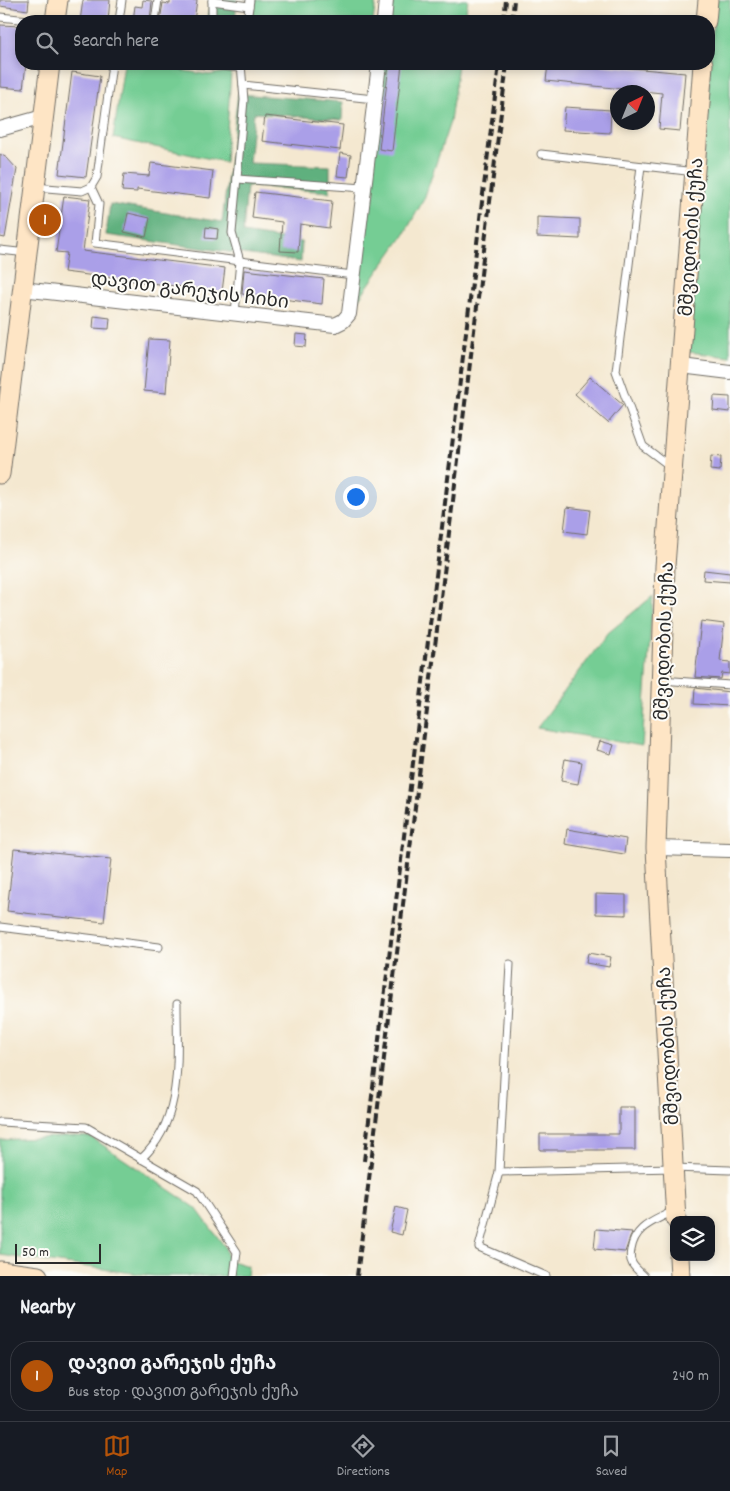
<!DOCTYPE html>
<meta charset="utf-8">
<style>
:root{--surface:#171b24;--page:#242831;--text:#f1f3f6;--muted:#9ea1a6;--line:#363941;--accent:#b45309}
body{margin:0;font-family:Dekko,"Noto Sans Georgian",sans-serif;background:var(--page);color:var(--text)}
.controls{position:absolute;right:15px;bottom:15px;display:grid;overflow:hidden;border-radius:10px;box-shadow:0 2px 8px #0003}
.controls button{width:45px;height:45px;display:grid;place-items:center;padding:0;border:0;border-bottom:1px solid var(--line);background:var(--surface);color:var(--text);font:25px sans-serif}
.compass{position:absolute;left:610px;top:85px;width:45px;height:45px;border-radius:50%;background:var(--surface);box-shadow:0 2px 8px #0003;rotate:43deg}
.scale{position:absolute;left:15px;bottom:12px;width:86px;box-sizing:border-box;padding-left:5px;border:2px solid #2b2b2b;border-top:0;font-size:14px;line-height:18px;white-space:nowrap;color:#2b2b2b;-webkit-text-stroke:4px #fdfcf7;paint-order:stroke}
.you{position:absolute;left:355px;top:496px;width:18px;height:18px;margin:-12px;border:4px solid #fff;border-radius:50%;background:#1a73e8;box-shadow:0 0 0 8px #1a73e833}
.badge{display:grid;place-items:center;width:32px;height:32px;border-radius:50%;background:var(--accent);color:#fff;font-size:16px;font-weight:700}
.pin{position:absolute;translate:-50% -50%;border:2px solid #fff;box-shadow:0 1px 5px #0006}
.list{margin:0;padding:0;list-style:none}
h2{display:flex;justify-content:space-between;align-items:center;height:65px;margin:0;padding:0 20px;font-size:21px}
h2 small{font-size:16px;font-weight:400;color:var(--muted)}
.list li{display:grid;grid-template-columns:32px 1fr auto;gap:15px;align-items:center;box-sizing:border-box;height:70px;margin:0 10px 10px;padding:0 10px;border:1px solid var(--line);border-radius:20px}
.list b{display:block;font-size:19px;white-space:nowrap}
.list p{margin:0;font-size:16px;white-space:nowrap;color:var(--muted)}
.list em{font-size:16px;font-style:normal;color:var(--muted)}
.icon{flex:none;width:28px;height:28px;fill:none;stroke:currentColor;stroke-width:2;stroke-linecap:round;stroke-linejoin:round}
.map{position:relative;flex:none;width:730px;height:1276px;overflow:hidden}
.search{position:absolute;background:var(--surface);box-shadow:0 2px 8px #0003;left:15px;right:15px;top:15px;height:55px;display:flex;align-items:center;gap:12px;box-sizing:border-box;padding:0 18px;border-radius:20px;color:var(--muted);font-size:19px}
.sheet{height:145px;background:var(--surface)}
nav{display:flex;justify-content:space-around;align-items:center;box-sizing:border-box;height:70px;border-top:1px solid var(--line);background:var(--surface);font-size:14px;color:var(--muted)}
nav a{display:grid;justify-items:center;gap:2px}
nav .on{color:var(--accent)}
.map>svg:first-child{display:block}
.green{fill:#74cd94;stroke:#507c60}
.forest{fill:#5fb07e;stroke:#456e54}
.building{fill:#aa9fe8}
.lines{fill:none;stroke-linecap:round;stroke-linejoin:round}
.lane-casing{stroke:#716d65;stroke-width:9}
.street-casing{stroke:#716d65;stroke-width:16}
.secondary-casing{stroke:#716d65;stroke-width:21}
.lane{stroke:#fff;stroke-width:7}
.street{stroke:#fff;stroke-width:14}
.secondary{stroke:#fee5c5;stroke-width:19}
.rail{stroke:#2b2b2b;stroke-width:4;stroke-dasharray:8 4;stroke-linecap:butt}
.labels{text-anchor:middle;stroke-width:4;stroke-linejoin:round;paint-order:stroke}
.street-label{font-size:19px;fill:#2b2b2b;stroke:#fdfcf7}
</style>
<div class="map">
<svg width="730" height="1276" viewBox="0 0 730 1276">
<rect width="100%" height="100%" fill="#fdfcf7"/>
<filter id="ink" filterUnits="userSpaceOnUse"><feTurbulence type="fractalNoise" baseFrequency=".02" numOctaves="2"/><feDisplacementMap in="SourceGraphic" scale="10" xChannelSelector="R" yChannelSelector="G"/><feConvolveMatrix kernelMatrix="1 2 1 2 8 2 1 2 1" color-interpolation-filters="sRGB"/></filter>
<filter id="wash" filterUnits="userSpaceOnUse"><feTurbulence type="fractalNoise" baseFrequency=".0096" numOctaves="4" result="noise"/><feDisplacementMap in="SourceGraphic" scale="20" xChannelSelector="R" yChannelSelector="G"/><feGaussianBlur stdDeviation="1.12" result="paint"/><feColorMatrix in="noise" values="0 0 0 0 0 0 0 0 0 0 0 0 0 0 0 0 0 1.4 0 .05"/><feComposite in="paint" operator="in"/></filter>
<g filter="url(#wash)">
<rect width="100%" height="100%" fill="#f4e8d0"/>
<g class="green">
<path d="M254 0H376L373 21H285L252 17Z"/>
<path d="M389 0H468L464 21H387Z"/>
<path d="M715 0H730V357L689 352Z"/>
<path d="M124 64H144L209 75 231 71 225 162 113 138Z"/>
<path d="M383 64H458L450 122 424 199 405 233 353 307Z"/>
<path d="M653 596 642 746 537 728 608 633Z"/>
<path d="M75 1136 91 1137 196 1208 225 1247 228 1260 248 1266 247 1276H154L0 1255V1140Z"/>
</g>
<g class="forest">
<path d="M210 0H237L235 21H207Z"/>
<path d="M238 94 343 102 342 120 254 113 249 163 330 166V192L247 186 243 233 302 242 301 262 106 235 110 204 222 222Z"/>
</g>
<g id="blocks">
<g class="building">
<path d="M0 0H29L28 10 0 6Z"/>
<path d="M83 0H110L108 21H80Z"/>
<path d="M143 0 152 1 150 21H133L135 6 142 7Z"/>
<path d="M170 0H197L194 21H160L163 3 170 4Z"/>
<path d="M0 25 21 26V64H26L23 89 0 87Z"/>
<path d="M389 64H402L392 151 379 149Z"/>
<path d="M548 64H589L685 73 680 131 659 129 662 93 546 81Z"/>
<path d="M72 72 100 76 86 177 59 174Z"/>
<path d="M565 107 611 110 610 133 563 130Z"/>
<path d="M265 116 343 125 340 150 262 141Z"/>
<path d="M340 153 351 155 348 177 337 176Z"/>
<path d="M0 154 7 158 17 169 5 238 0 237Z"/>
<path d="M151 163 213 171 210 198 137 189V192L122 191 124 174 149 176Z"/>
<path d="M255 192 332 201 329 228 300 224 298 252 280 251 282 222 252 218Z"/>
<path d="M64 196 90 199 83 251 225 268 222 292 64 272 67 253 56 252Z"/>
<path d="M128 213 150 218 146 237 124 232Z"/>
<path d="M537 217 580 219V239L537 237Z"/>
<path d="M206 227 218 229 217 239 205 238Z"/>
<path d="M244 270 324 279 322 304 242 294Z"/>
<path d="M94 316 110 318 109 329 93 328Z"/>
<path d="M296 334 307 335 306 347 295 346Z"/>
<path d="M149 339 170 340 166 393 144 391Z"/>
<path d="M590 377 623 405 608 423 575 394Z"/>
<path d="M714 396 730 397V412L713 410Z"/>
<path d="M711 456 721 457 720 471 710 470Z"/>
<path d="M567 507 590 510 587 534 564 531Z"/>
<path d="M704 570 730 573V582L703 580Z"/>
<path d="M701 621 724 624 720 661 730 662V674L722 673 721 679 695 677Z"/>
<path d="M695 688 730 692V706L694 704Z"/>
<path d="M600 741 614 745 611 754 597 750Z"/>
<path d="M565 759 582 762 578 784 561 781Z"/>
<path d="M567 829 626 839 624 854 565 844Z"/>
<path d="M14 849 111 859 104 922 7 911Z"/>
<path d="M596 894 626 895V915L596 914Z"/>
<path d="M588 953 611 957 609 967 586 963Z"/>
<path d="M619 1107H635V1150H540V1134H619Z"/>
<path d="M396 1207 407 1210 402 1235 390 1232Z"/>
<path d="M596 1229 632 1232 625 1252 594 1249Z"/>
</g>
</g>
</g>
<g filter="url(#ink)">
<use href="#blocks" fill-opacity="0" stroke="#716d65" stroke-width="1"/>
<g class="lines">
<g class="lane-casing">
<g id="lane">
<path d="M212 0V21"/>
<path d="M212 1 249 6"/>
<path d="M0 17 38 21"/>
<path d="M119 21 122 0"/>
<path d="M155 21 158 0"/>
<path d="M247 21 250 0"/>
<path d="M196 64 241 68"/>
<path d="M243 85 374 99"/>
<path d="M541 154 695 172"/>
<path d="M641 166 616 371 643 446 671 467"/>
<path d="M237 179 364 188"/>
<path d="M35 187 82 191 91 187 97 177 112 64"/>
<path d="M91 187 99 204 95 243 353 275"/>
<path d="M0 250 27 253"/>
<path d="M235 313 240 261 232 233 244 100 241 64"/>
<path d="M661 680 730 685"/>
<path d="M0 927 159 947"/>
<path d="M0 1122 86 1127 197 1191 237 1252 234 1276"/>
<path d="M141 1159C184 1120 177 1057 177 1004"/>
<path d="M499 1172 510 964"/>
<path d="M546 1276 479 1247 499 1172 673 1168 730 1170"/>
<path d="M644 1276C635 1268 628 1263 631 1250 635 1226 653 1222 673 1211"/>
</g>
</g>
<g class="street-casing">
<g id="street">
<path d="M384 21 386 0"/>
<path d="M0 129 43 117"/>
<path d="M22 289 335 325 343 321 349 314 379 64"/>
<path d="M681 366 730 372"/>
<path d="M656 848 730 850"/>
</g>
</g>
<g class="secondary-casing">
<g id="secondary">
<path d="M55 21 58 0"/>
<path d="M706 21 708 0"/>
<path d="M0 474 50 64"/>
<path d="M676 1220 656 848 665 566 703 64"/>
<path d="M679 1257 680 1276"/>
<path d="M0 1271 38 1276"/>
</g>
</g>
<use href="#lane" class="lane"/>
<use href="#street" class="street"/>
<use href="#secondary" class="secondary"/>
<g class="rail">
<path d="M504 21 506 0"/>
<path d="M512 21 514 0"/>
<path d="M364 1161 499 64"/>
<path d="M357 1276 507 64"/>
</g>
</g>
</g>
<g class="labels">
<g class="street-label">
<text transform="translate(690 237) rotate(-86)" y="7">მშვიდობის ქუჩა</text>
<text transform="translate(190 289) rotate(7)" y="7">დავით გარეჯის ჩიხი</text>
<text transform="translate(663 641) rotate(-88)" y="7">მშვიდობის ქუჩა</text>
<text transform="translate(667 1046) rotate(-93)" y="7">მშვიდობის ქუჩა</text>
</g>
</g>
</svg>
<div class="controls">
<button><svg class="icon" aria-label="layers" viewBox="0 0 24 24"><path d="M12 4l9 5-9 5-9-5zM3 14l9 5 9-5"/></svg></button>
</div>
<svg class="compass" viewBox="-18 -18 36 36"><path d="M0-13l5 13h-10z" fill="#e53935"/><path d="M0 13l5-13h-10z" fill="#9ea1a6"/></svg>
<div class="scale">50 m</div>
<div class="you"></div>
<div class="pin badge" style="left:45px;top:220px">1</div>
<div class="search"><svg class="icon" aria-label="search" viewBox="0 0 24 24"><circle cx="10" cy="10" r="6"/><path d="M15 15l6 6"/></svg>Search here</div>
</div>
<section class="sheet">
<h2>Nearby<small></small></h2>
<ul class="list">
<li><span class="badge">1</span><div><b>დავით გარეჯის ქუჩა</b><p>Bus stop · დავით გარეჯის ქუჩა</p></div><em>240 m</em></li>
</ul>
</section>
<nav>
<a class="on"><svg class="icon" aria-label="map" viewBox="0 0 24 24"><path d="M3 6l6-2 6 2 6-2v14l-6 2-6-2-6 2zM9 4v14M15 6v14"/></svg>Map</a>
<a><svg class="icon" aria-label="directions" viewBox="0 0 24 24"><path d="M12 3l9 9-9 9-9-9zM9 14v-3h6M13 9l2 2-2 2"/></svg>Directions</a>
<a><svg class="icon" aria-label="saved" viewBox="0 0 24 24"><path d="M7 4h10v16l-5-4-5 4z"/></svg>Saved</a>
</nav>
